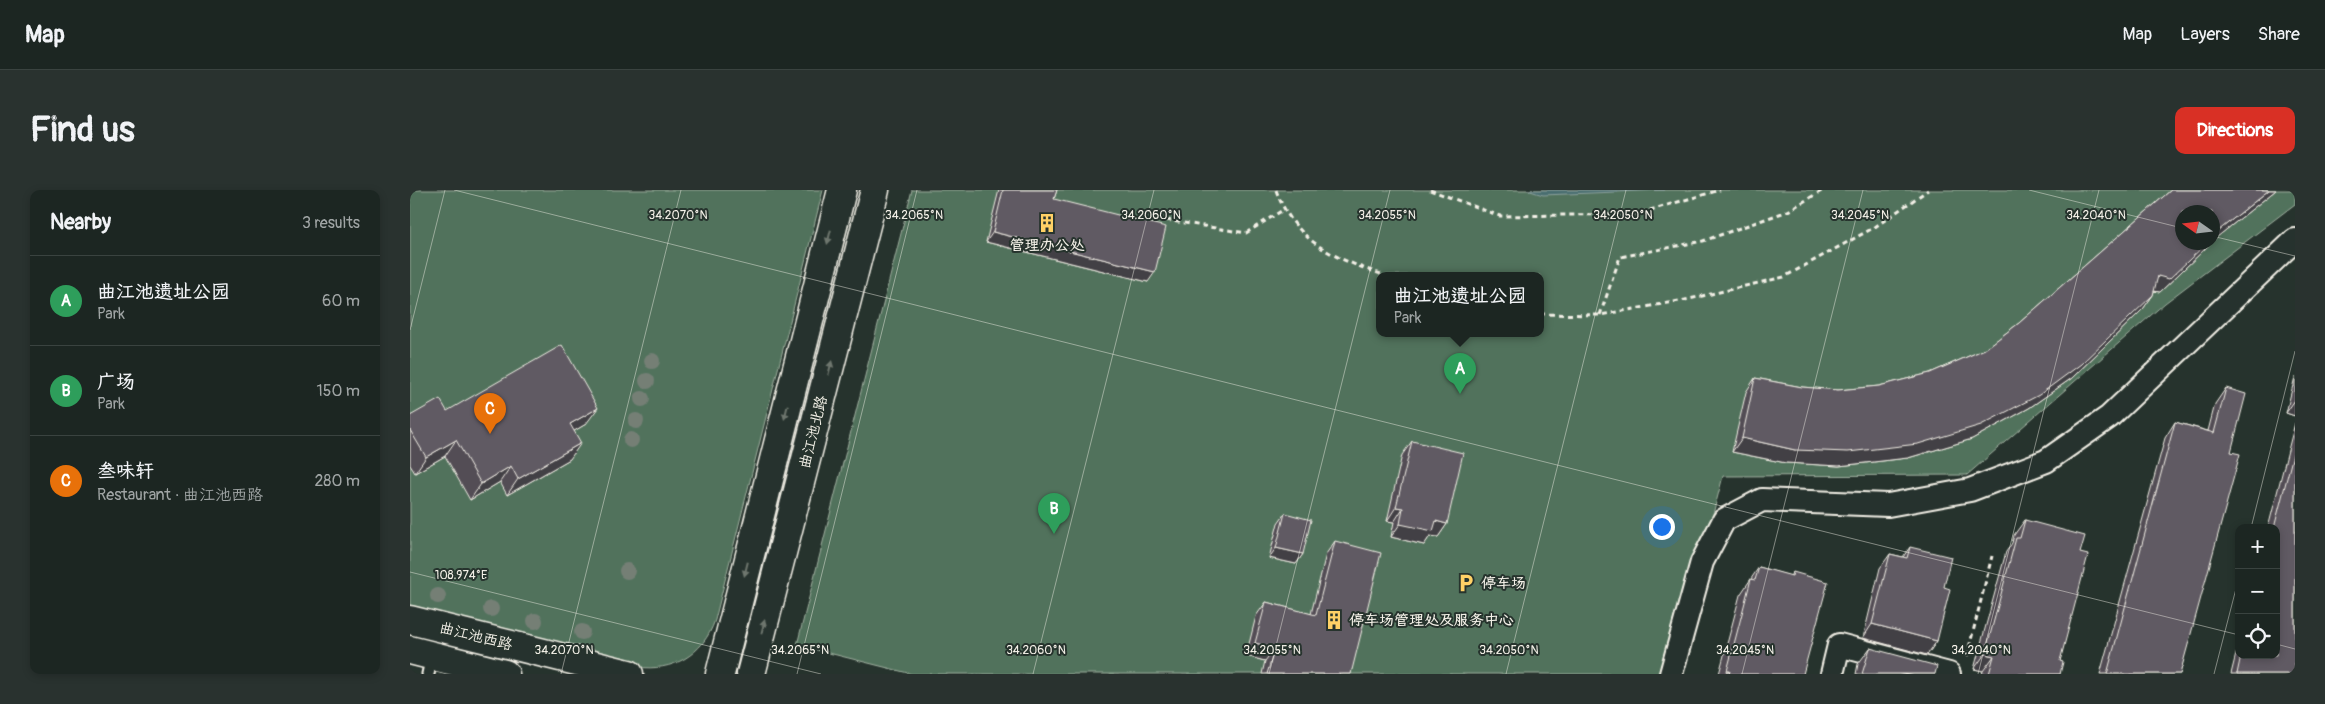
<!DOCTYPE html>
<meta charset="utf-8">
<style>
:root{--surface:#1c2622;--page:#29322f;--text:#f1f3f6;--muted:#a0a5a5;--line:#3a4340;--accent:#d93025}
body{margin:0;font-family:Pangolin,"LXGW WenKai TC",sans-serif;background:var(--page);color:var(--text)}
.controls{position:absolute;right:15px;bottom:15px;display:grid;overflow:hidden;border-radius:10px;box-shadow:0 2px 8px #0003}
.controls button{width:45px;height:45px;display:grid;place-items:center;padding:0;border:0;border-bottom:1px solid var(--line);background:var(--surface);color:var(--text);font:25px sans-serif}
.compass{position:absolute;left:1765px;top:15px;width:45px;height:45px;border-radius:50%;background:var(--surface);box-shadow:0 2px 8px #0003;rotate:284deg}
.you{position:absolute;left:1251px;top:336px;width:18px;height:18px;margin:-12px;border:4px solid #fff;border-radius:50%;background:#1a73e8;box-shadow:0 0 0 8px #1a73e833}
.badge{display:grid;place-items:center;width:32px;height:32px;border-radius:50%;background:var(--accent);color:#fff;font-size:16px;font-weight:700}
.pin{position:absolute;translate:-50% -41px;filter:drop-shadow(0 1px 2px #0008)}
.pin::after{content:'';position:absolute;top:26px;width:18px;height:15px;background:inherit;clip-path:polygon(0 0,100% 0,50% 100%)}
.popup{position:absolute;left:966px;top:82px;width:168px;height:65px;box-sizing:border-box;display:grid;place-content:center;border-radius:10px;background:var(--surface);filter:drop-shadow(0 1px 4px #0005);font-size:16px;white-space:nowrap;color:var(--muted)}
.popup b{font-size:19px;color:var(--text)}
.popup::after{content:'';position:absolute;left:50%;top:100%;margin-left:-10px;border:10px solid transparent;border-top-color:var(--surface)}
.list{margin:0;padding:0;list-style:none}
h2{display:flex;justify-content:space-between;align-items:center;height:65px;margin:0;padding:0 20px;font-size:21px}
h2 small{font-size:16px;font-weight:400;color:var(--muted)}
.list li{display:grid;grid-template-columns:32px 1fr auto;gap:15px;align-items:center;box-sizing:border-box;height:90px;padding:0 20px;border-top:1px solid var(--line)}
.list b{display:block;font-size:19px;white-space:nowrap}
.list p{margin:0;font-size:16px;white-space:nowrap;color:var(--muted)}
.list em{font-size:16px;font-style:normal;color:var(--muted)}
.icon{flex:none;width:28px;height:28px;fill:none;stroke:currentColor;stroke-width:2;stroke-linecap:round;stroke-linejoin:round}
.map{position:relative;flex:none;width:1885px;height:484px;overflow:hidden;border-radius:10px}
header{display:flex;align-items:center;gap:30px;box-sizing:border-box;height:70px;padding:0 25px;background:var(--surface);border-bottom:1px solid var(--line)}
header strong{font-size:24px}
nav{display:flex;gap:28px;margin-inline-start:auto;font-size:18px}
.intro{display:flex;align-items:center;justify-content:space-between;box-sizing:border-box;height:120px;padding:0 30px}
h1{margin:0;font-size:35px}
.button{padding:12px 22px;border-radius:10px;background:var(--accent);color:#fff;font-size:18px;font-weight:700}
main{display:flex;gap:30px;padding:0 30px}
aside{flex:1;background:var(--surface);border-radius:10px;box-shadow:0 2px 8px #0003}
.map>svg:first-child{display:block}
.green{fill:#51725c;stroke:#a2b2a2;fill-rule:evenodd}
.water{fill:#4a6e6f;stroke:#8ea29f}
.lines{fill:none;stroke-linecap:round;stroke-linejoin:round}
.service-casing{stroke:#f4f1e8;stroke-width:15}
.minor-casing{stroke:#f4f1e8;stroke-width:26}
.tertiary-casing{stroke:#f4f1e8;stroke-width:31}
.secondary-casing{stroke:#f4f1e8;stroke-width:31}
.path{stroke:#f4f1e8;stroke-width:3;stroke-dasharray:5 4;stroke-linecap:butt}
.service{stroke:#26332d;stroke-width:11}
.minor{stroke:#26332d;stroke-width:22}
.tertiary{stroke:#26332d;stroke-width:28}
.secondary{stroke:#26332d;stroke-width:28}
.tree{fill:#747f75}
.wall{fill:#534d55;stroke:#f4f1e8}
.shaded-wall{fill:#433f45;stroke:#f4f1e8}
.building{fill:#605a63;stroke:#f4f1e8}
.oneway{fill:#6e766e}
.ticks{fill:none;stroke:#f4f1e8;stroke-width:1;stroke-opacity:0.45}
.labels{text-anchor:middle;stroke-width:4;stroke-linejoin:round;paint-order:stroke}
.poi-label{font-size:15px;font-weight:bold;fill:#f4f1e8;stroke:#26332d;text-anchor:start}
.street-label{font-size:15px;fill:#f4f1e8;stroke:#26332d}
.ticks-label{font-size:12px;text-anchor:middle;fill:#f4f1e8;stroke:#26332d;stroke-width:4;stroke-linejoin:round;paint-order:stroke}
</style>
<header>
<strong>Map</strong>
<nav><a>Map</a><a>Layers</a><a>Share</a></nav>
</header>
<div class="intro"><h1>Find us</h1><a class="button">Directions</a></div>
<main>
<aside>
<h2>Nearby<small>3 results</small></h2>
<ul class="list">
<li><span class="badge" style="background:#2e9e5b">A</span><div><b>曲江池遗址公园</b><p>Park</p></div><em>60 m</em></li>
<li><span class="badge" style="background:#2e9e5b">B</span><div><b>广场</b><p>Park</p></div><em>150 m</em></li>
<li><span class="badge" style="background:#e8710a">C</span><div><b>叁味轩</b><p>Restaurant · 曲江池西路</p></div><em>280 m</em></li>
</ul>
</aside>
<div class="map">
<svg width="1885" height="484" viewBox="0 0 1885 484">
<rect width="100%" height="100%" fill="#26332d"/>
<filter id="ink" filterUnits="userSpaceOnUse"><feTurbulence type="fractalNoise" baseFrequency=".02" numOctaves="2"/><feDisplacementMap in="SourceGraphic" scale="10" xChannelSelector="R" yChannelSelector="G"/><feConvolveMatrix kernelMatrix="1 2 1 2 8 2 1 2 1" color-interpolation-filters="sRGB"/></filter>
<g filter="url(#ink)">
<g class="green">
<path d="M0 0H413L305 430C293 465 263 482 227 477L0 420Z"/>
<path d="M502 0H1885V14L1755 113 1557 285 1313 286 1261 484H502L387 455ZM1772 22H1802V52H1772ZM970 85H1130V143H970Z"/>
</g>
<path class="water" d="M1117 0H1255L1133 5Z"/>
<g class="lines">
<g class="service-casing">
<path id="service" d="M18 484 22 466"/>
</g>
<g class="minor-casing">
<g id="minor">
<path d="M1261 484 1292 372 1314 330 1352 310 1478 315 1560 300 1636 271 1699 227 1885 50"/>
<path d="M1422 484 1429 455 1539 484"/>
</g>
</g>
<g class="tertiary-casing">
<g id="tertiary">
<path d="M0 430 219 484"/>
<path d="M0 460 95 484"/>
</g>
</g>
<g class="secondary-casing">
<g id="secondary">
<path d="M310 484 432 0"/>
<path d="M341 484 465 0"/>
</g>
</g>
<g class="path">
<path d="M866 0C884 51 925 69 974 85"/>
<path d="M1020 0 1090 26 1226 24 1310 0"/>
<path d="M756 30 836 43 873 20"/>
<path d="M1130 124 1190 125 1275 110 1374 87 1465 37 1518 0"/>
<path d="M1190 125 1210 67 1293 51 1378 21 1413 0"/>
<path d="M1557 466 1582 366"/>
</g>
<use href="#service" class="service"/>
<use href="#minor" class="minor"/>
<use href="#tertiary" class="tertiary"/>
<use href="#secondary" class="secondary"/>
</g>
<g class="tree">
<circle cx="242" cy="171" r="8"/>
<circle cx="237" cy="191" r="8"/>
<circle cx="232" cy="209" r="8"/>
<circle cx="226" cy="231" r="8"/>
<circle cx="221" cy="250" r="8"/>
<circle cx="217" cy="381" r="8"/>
<circle cx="28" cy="406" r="8"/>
<circle cx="81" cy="419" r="8"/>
<circle cx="125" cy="431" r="8"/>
<circle cx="172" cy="442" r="8"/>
</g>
<g class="wall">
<path d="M589 0H647L644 9 738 92 576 52Z"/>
<path d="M1761 0H1866L1802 51V22L1797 57 1750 102 1744 101 1743 105 1733 119 1662 188 1619 218 1562 249 1498 268 1429 276 1376 273 1322 262 1336 202 1345 188 1392 197 1428 200 1469 196 1520 183 1575 159 1609 133Z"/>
<path d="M1885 187V226L1876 223Z"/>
<path d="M1816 198 1821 262 1770 484H1690L1755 248 1765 232 1798 241 1805 214Z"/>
<path d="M0 226 176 234 164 241 160 269 97 305 90 292 60 310 35 266 5 283 0 275Z"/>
<path d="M1885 233V484H1821L1829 452V465H1866V338H1858Z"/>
<path d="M1002 251 1037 334 1028 347 1020 346 1014 355 981 347 984 332 977 331 992 265Z"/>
<path d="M875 323 893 364 886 374 859 368 868 333Z"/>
<path d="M1615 330 1670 363 1650 471V484H1572L1573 481 1564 479 1596 362 1602 353 1604 345Z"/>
<path d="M925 351 941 484H852L855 471 836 466 846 426 856 412 901 424 916 364Z"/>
<path d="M1500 357 1534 397 1527 451 1517 465 1453 448 1470 378 1480 364 1493 367Z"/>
<path d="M1349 377 1380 386 1383 382 1393 484H1309L1330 405Z"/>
<path d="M1460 458 1525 484H1446L1448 474Z"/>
</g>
<g class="shaded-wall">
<path d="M1859 0H1866L1802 51 1803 48 1808 41Z"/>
<path d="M583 42 745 82 738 92 576 52Z"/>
<path d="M1798 52H1801L1797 57 1750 102 1738 100 1748 86Z"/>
<path d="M1743 105 1733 119 1662 188 1619 218 1562 249 1498 268 1429 276 1376 273 1322 262 1332 248 1385 260Z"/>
<path d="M1885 210V226L1876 223Z"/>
<path d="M188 218 176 234 149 250 160 234Z"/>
<path d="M46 250 35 266 5 283 16 267Z"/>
<path d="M171 253 160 269 97 305 108 289Z"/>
<path d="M101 276 90 292 60 310 71 294Z"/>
<path d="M986 317 993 318 984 332 977 331Z"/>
<path d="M1026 331 1037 334 1028 347 1020 346 1014 355 981 347 990 334Z"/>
<path d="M866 358 893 364 886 374 859 368Z"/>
<path d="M1462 434 1527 451 1517 465 1453 448Z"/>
<path d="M845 453 865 458 855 471 836 466Z"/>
<path d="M1575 464 1584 466 1573 481 1564 479Z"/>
<path d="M1317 481H1320L1318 484H1315Z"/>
</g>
<g class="building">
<path d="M593 0H647L644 9 756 37 745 82 583 42Z"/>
<path d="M1761 0H1859L1808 41 1807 44 1802 48V22H1772V52H1798L1759 89 1748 86 1743 105 1671 174 1629 205 1571 235 1508 254 1438 262 1385 260 1332 248 1345 188 1392 197 1428 200 1469 196 1520 183 1575 159 1609 133Z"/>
<path d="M152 155 188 218 160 234 171 253 108 289 101 276 71 294 46 250 16 267 0 240V226L30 209 37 221Z"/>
<path d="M1816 198 1836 204 1821 262 1830 264 1770 484H1697L1765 232 1804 243Z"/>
<path d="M1002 251 1053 263 1037 334 1026 331 1023 341 990 334 993 318 986 317Z"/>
<path d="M1885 257V484H1827L1831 465H1866V338H1864Z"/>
<path d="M875 323 901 330 893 364 866 358Z"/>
<path d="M1615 330 1675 346 1670 363 1678 365 1650 471 1653 472 1650 484H1579L1584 466 1575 464 1606 348H1610Z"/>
<path d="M925 351 971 363 941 484H857L865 458 845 453 856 412 906 425Z"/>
<path d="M1500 357 1541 367 1534 397 1540 399 1527 451 1462 434 1480 364 1497 368Z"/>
<path d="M1349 377 1382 386 1383 382 1418 392 1393 484H1319L1320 481H1317L1341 389 1345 390Z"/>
<path d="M1460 458 1527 476 1525 484H1452Z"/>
</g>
<defs><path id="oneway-solid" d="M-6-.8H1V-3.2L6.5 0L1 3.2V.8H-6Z" transform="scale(1.25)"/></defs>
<g class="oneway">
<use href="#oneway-solid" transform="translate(419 47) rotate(104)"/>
<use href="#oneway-solid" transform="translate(420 178) rotate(-76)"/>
<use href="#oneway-solid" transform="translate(376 222) rotate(104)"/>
<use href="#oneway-solid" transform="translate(336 379) rotate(104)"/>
<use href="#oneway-solid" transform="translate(353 437) rotate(-76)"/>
</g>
</g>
<path class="ticks" d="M44 0 1829 445M1619 0 1772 38M1802 46 1885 66M0 140 35 0M1841 338 1885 161M0 382 411 484M1866 454 1885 459M151 484 271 0M387 484 507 0M623 484 744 0M859 484 980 0M1096 484 1216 0M1332 484 1453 0M1568 484 1689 0M1804 484 1829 387"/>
<defs>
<g id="building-bare" transform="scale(1.5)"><path d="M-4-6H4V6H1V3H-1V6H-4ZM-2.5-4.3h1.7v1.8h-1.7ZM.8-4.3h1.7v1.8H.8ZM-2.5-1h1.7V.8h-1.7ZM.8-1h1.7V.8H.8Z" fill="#ffd166" stroke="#26332d" stroke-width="2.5" paint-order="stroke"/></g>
<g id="parking-bare" transform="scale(1.5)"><path d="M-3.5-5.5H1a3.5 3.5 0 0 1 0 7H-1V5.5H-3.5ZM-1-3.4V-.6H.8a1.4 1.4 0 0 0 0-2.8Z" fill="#ffd166" stroke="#26332d" stroke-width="2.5" paint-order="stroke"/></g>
</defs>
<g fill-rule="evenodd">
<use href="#building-bare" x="637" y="33"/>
<use href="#parking-bare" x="1056" y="393"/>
<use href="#building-bare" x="924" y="430"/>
</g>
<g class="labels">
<g class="poi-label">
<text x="637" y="60" text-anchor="middle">管理办公处</text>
<text x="1071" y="398">停车场</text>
<text x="939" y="435">停车场管理处及服务中心</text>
</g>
<g class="street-label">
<text transform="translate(403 242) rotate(-76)" y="5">曲江池北路</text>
<text transform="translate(66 446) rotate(14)" y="5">曲江池西路</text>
</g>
</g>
<g class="ticks-label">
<text x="1450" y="29">34.2045°N</text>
<text x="1686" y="29">34.2040°N</text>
<text x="268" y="29">34.2070°N</text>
<text x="504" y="29">34.2065°N</text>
<text x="741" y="29">34.2060°N</text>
<text x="977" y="29">34.2055°N</text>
<text x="1213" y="29">34.2050°N</text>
<text x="51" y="389">108.974°E</text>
<text x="154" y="464">34.2070°N</text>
<text x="390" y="464">34.2065°N</text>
<text x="626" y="464">34.2060°N</text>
<text x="862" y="464">34.2055°N</text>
<text x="1099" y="464">34.2050°N</text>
<text x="1335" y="464">34.2045°N</text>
<text x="1571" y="464">34.2040°N</text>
</g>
</svg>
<div class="controls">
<button>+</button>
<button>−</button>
<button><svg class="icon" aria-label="locate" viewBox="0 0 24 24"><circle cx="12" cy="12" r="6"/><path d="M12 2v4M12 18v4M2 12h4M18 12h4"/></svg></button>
</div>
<svg class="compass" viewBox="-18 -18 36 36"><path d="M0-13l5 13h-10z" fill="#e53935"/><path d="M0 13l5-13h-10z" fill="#a0a5a5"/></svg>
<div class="you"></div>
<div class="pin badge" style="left:1050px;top:204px;background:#2e9e5b">A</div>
<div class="popup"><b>曲江池遗址公园</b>Park</div>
<div class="pin badge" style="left:644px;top:344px;background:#2e9e5b">B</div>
<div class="pin badge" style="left:80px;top:244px;background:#e8710a">C</div>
</div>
</main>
